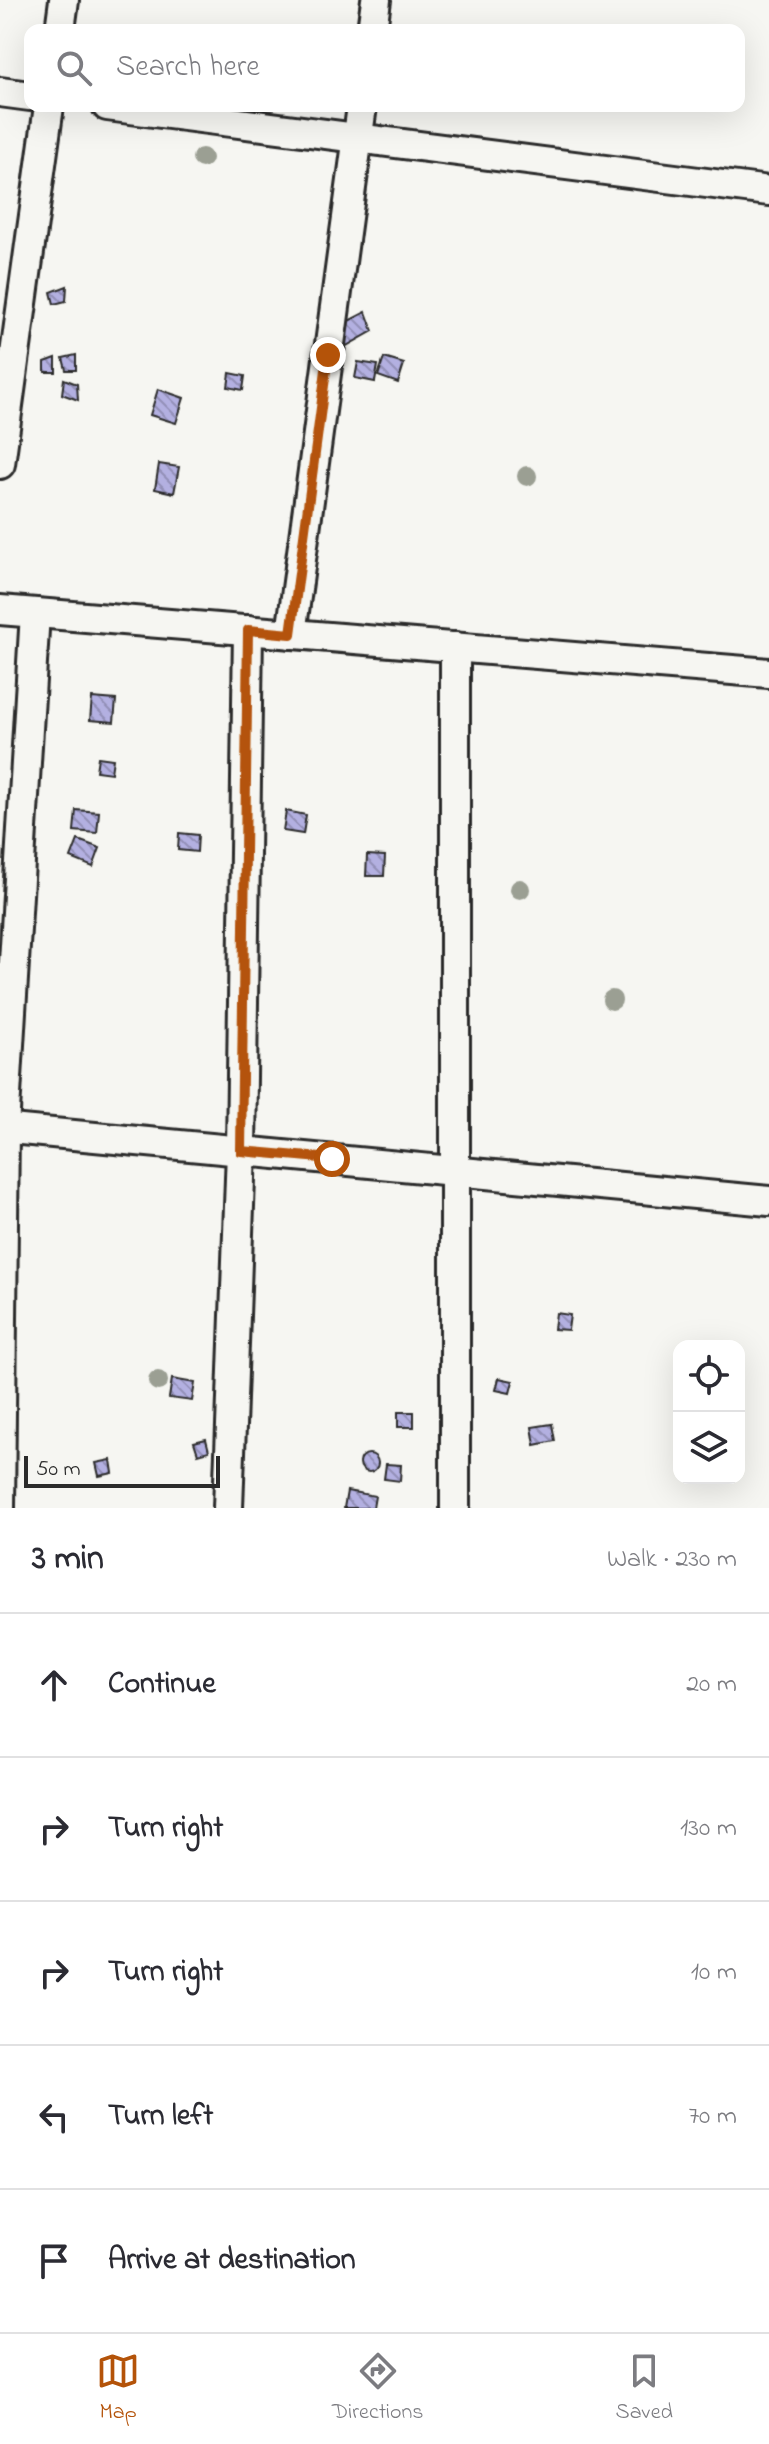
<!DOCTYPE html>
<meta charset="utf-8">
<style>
:root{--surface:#fff;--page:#f7f7f7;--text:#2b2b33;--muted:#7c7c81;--line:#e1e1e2;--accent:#b45309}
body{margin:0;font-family:"Indie Flower",sans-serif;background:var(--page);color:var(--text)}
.controls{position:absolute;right:24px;bottom:24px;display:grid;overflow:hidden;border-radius:16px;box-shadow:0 8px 32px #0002}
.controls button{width:72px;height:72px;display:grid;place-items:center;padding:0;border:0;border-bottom:2px solid var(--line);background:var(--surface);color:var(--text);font:40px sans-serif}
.scale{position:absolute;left:24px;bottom:20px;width:196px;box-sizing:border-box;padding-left:8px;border:4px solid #2b2b2b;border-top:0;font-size:22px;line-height:28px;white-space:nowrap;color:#2b2b2b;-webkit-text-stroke:6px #f6f6f2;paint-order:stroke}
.stop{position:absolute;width:24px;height:24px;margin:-18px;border:6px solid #b45309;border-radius:50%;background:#fff}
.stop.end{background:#b45309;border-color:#fff;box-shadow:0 2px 8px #0008}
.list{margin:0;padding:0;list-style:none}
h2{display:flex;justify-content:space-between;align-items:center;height:104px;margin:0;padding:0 32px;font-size:34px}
h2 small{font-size:26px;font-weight:400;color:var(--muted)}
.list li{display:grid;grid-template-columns:52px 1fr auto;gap:24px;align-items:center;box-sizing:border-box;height:144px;padding:0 32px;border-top:2px solid var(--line)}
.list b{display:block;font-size:30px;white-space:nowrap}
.list em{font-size:26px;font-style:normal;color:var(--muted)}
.icon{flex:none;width:44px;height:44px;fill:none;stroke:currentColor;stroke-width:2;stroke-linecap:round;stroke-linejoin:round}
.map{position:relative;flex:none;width:769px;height:1508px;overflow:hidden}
.search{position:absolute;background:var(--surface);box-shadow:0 8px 32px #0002;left:24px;right:24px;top:24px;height:88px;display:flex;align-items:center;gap:20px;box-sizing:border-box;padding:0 28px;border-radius:16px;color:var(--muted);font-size:30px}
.sheet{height:824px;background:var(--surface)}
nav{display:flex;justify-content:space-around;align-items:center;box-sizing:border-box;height:112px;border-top:2px solid var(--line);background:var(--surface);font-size:22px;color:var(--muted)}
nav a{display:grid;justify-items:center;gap:4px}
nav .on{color:var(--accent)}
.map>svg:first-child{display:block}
.building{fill:url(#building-back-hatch);stroke:#2b2b2b;stroke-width:2}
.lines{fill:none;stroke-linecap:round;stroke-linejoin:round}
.minor-casing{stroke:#2b2b2b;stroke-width:34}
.minor{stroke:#f6f6f2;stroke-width:28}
.tree{fill:#9b9f93}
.route{stroke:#b45309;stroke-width:10}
</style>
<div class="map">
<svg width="769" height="1508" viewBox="0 0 769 1508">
<defs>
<pattern id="building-back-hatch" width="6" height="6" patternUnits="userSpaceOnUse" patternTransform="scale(2)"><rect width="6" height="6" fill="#b3b0e1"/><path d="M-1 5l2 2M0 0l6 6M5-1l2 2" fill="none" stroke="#928fb7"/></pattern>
</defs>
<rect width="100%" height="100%" fill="#f6f6f2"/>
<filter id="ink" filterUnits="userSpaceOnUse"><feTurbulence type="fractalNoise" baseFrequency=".0125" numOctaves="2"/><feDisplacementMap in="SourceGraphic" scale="16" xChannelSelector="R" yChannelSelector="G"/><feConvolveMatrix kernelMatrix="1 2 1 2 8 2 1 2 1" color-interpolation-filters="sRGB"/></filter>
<g filter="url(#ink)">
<g class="building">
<path d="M67 286 66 301 54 304 51 292Z"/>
<path d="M366 312 373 331 341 349 333 329Z"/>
<path d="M76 355V370H66L63 358Z"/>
<path d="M56 358V372H45V362Z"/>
<path d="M384 358 404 364 398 383 378 376Z"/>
<path d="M358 362 378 365 375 382 355 378Z"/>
<path d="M230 373 245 376 243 390 228 387Z"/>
<path d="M64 379 77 384 78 400 62 394Z"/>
<path d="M158 389 184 398 176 423 150 415Z"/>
<path d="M159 464 179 467 174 493 155 489Z"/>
<path d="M92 698 116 700 114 722 90 720Z"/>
<path d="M98 757 113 759 111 773 96 771Z"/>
<path d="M76 810 99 812 97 833 74 831Z"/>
<path d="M286 811 306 815 303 834 283 831Z"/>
<path d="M179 833 198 835 197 852 178 850Z"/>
<path d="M78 840 100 848 93 867 71 858Z"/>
<path d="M367 855 385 856 384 876H366Z"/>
<path d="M556 1313 570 1315 568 1330 554 1329Z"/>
<path d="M499 1378 513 1381 510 1393 496 1390Z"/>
<path d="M172 1379 195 1383 192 1401 169 1398Z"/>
<rect x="398" y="1412" width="16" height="15"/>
<path d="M552 1424 555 1441 535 1445 532 1427Z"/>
<path d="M206 1439 209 1451 198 1454 194 1442Z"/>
<circle cx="369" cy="1463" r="9"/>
<path d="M111 1460 113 1473 99 1476 96 1463Z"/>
<path d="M386 1464 401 1465 400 1481 384 1479Z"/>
<path d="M347 1491 375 1496 373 1508H344Z"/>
</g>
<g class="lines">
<g class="minor-casing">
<g id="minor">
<path d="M60 30 64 0"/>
<path d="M372 30 376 0"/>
<path d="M0 92 30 96"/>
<path d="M107 106 769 191"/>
<path d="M0 464 49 106"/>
<path d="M0 610 769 673"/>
<path d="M291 634 362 106"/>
<path d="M0 1128 769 1201"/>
<path d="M0 1508 4 1128 35 613"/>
<path d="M228 1508 241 1151 248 630"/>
<path d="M455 1508V647"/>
</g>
</g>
<use href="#minor" class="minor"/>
</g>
<g class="tree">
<circle cx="202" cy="158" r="10"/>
<circle cx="527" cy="476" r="10"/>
<circle cx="520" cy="889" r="10"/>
<circle cx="612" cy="1000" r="10"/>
<circle cx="158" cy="1381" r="10"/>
</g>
</g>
<g class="lines" filter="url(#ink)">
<path class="route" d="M328 355 291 634 248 630 241 1151 332 1159"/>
</g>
</svg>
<div class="controls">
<button><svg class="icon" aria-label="locate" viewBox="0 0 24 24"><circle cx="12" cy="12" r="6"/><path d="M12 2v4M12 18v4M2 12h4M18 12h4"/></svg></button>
<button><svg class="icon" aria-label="layers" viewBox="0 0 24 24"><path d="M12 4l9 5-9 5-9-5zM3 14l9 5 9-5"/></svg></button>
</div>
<div class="scale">50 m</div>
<div class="stop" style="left:332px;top:1159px"></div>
<div class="stop end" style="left:328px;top:355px"></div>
<div class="search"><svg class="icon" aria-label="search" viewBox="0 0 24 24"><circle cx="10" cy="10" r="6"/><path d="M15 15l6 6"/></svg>Search here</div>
</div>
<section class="sheet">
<h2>3 min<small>Walk · 230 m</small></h2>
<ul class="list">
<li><svg class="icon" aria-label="ahead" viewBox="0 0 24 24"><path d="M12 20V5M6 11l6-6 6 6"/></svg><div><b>Continue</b></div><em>20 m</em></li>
<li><svg class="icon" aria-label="right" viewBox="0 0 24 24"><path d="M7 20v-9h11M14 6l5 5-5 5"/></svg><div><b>Turn right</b></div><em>130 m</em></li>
<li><svg class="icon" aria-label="right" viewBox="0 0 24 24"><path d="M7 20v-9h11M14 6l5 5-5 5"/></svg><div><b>Turn right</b></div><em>10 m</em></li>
<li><svg class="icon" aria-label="left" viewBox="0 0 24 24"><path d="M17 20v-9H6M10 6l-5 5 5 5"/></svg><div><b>Turn left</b></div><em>70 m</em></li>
<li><svg class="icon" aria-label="arrive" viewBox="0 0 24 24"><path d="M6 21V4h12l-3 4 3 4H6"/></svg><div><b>Arrive at destination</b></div></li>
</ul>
</section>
<nav>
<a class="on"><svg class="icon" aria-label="map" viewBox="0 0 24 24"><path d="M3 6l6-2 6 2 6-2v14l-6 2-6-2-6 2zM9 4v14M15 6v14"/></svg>Map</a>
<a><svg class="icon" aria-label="directions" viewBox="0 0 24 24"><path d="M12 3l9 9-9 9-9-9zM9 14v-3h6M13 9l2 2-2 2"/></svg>Directions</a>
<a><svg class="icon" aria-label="saved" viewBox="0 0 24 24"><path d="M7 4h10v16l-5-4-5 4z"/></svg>Saved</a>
</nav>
